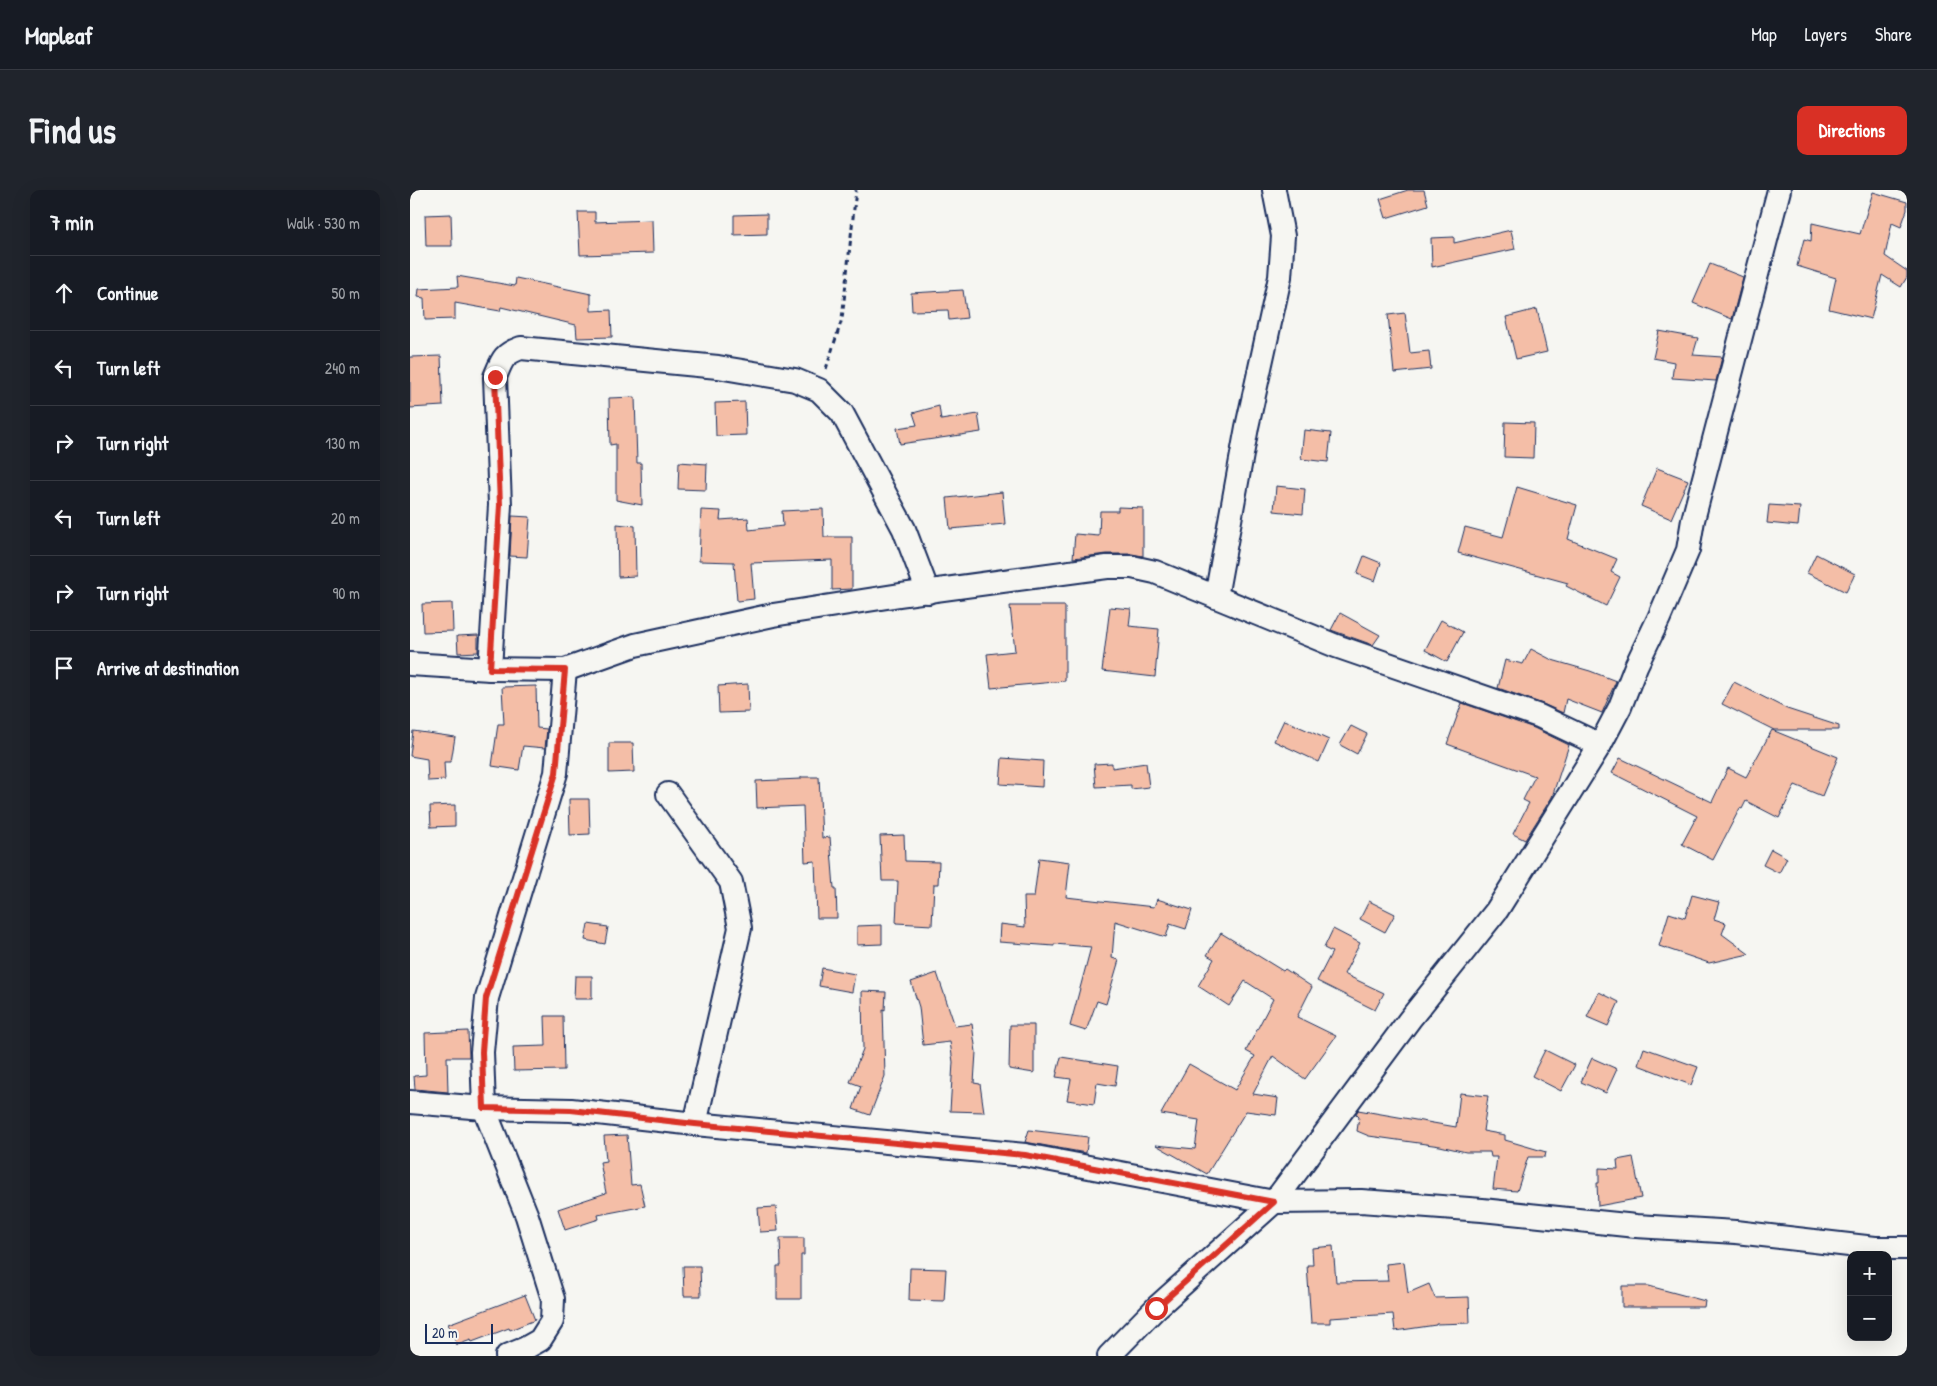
<!DOCTYPE html>
<meta charset="utf-8">
<style>
:root{--surface:#171b24;--page:#20242c;--text:#f1f3f6;--muted:#9ea1a6;--line:#363941;--accent:#d93025}
body{margin:0;font-family:"Patrick Hand",sans-serif;background:var(--page);color:var(--text)}
.controls{position:absolute;right:15px;bottom:15px;display:grid;overflow:hidden;border-radius:10px;box-shadow:0 5px 20px #0002}
.controls button{width:45px;height:45px;display:grid;place-items:center;padding:0;border:0;border-bottom:1px solid var(--line);background:var(--surface);color:var(--text);font:25px sans-serif}
.scale{position:absolute;left:15px;bottom:12px;width:68px;box-sizing:border-box;padding-left:5px;border:2px solid #1b2f5e;border-top:0;font-size:14px;line-height:18px;white-space:nowrap;color:#1b2f5e;-webkit-text-stroke:4px #f6f6f2;paint-order:stroke}
.stop{position:absolute;width:15px;height:15px;margin:-11px;border:4px solid #d93025;border-radius:50%;background:#fff}
.stop.end{background:#d93025;border-color:#fff;box-shadow:0 1px 5px #0008}
.list{margin:0;padding:0;list-style:none}
h2{display:flex;justify-content:space-between;align-items:center;height:65px;margin:0;padding:0 20px;font-size:21px}
h2 small{font-size:16px;font-weight:400;color:var(--muted)}
.list li{display:grid;grid-template-columns:32px 1fr auto;gap:15px;align-items:center;box-sizing:border-box;height:75px;padding:0 20px;border-top:1px solid var(--line)}
.list b{display:block;font-size:19px;white-space:nowrap}
.list em{font-size:16px;font-style:normal;color:var(--muted)}
.icon{flex:none;width:28px;height:28px;fill:none;stroke:currentColor;stroke-width:2;stroke-linecap:round;stroke-linejoin:round}
.map{position:relative;flex:none;width:1497px;height:1166px;overflow:hidden;border-radius:10px}
header{display:flex;align-items:center;gap:30px;box-sizing:border-box;height:70px;padding:0 25px;background:var(--surface);border-bottom:1px solid var(--line)}
header strong{font-size:24px}
nav{display:flex;gap:28px;margin-inline-start:auto;font-size:18px}
.intro{display:flex;align-items:center;justify-content:space-between;box-sizing:border-box;height:120px;padding:0 30px}
h1{margin:0;font-size:35px}
.button{padding:12px 22px;border-radius:10px;background:var(--accent);color:#fff;font-size:18px;font-weight:700}
main{display:flex;gap:30px;padding:0 30px}
aside{flex:1;background:var(--surface);border-radius:10px;box-shadow:0 5px 20px #0002}
.map>svg:first-child{display:block}
.building{fill:#f4bea7;stroke:#1b2f5e}
.lines{fill:none;stroke-linecap:round;stroke-linejoin:round}
.minor-casing{stroke:#1b2f5e;stroke-width:26}
.path{stroke:#1b2f5e;stroke-width:3;stroke-dasharray:5 4;stroke-linecap:butt}
.minor{stroke:#f6f6f2;stroke-width:22}
.route{stroke:#d93025;stroke-width:6}
</style>
<header>
<strong>Mapleaf</strong>
<nav><a>Map</a><a>Layers</a><a>Share</a></nav>
</header>
<div class="intro"><h1>Find us</h1><a class="button">Directions</a></div>
<main>
<aside>
<h2>7 min<small>Walk · 530 m</small></h2>
<ul class="list">
<li><svg class="icon" aria-label="ahead" viewBox="0 0 24 24"><path d="M12 20V5M6 11l6-6 6 6"/></svg><div><b>Continue</b></div><em>50 m</em></li>
<li><svg class="icon" aria-label="left" viewBox="0 0 24 24"><path d="M17 20v-9H6M10 6l-5 5 5 5"/></svg><div><b>Turn left</b></div><em>240 m</em></li>
<li><svg class="icon" aria-label="right" viewBox="0 0 24 24"><path d="M7 20v-9h11M14 6l5 5-5 5"/></svg><div><b>Turn right</b></div><em>130 m</em></li>
<li><svg class="icon" aria-label="left" viewBox="0 0 24 24"><path d="M17 20v-9H6M10 6l-5 5 5 5"/></svg><div><b>Turn left</b></div><em>20 m</em></li>
<li><svg class="icon" aria-label="right" viewBox="0 0 24 24"><path d="M7 20v-9h11M14 6l5 5-5 5"/></svg><div><b>Turn right</b></div><em>90 m</em></li>
<li><svg class="icon" aria-label="arrive" viewBox="0 0 24 24"><path d="M6 21V4h12l-3 4 3 4H6"/></svg><div><b>Arrive at destination</b></div></li>
</ul>
</aside>
<div class="map">
<svg width="1497" height="1166" viewBox="0 0 1497 1166">
<rect width="100%" height="100%" fill="#f6f6f2"/>
<filter id="ink" filterUnits="userSpaceOnUse"><feTurbulence type="fractalNoise" baseFrequency=".02" numOctaves="2"/><feDisplacementMap in="SourceGraphic" scale="10" xChannelSelector="R" yChannelSelector="G"/><feConvolveMatrix kernelMatrix="1 2 1 2 8 2 1 2 1" color-interpolation-filters="sRGB"/></filter>
<g filter="url(#ink)">
<g class="building">
<path d="M998 0H1014L1018 15 976 28 970 9Z"/>
<path d="M1463 2 1497 12V20L1491 37 1482 33 1475 66 1497 81V87L1491 97 1472 85 1461 129 1419 119 1426 88 1387 76 1394 49 1401 51 1402 33 1450 44Z"/>
<path d="M168 22H185V32L242 30 243 63 170 65Z"/>
<path d="M41 24 42 56H16L15 25Z"/>
<path d="M357 24V44L324 45V25Z"/>
<path d="M1101 40 1105 59 1022 77 1021 48 1044 47V53Z"/>
<path d="M1300 74 1333 87 1322 129 1283 113Z"/>
<path d="M47 86 105 96 106 88 181 104V121L201 120 202 147 167 148 166 135 91 117 90 121 45 113V129L15 130 14 108 8 107 9 99 48 97Z"/>
<path d="M553 100 557 128 539 130 538 120 502 121 501 103Z"/>
<path d="M1127 119 1137 162 1106 169 1096 127Z"/>
<path d="M995 123 1000 163 1019 161 1021 179 984 183 978 125Z"/>
<path d="M1249 141 1288 148 1283 165 1312 167 1306 191 1262 188 1264 172 1243 168Z"/>
<path d="M31 166 33 216 0 218V167Z"/>
<path d="M225 207 227 273H231L232 315 206 310V254L200 255 199 208Z"/>
<path d="M335 212 336 245 306 246 305 213Z"/>
<path d="M529 216 531 230 568 224 571 242 490 254 487 238 507 235 503 223Z"/>
<path d="M1095 232 1124 233 1123 268 1094 267Z"/>
<path d="M894 240 921 243 918 272 891 269Z"/>
<path d="M269 272 297 274 296 300 268 299Z"/>
<path d="M1247 278 1278 290 1261 329 1231 316Z"/>
<path d="M866 296 895 299 893 324 864 321Z"/>
<path d="M1107 297 1167 315 1158 349 1207 369 1201 382 1210 387 1196 416 1156 396 1158 393 1048 363 1055 337 1093 347Z"/>
<path d="M592 302 595 334 540 339 537 308Z"/>
<path d="M1359 315 1390 317 1388 336 1357 333Z"/>
<path d="M708 317 733 318V366L722 364H697L663 368 665 344 689 346 690 321H708Z"/>
<path d="M413 319 414 347H442V399L422 400V370L341 373 344 409 327 411 324 372 289 371 291 320 311 321 310 330 338 328 339 340 373 336 372 321Z"/>
<path d="M102 326 120 327 117 367 100 366Z"/>
<path d="M207 334 225 336 226 386 208 387Z"/>
<path d="M1406 364 1445 384 1436 402 1397 383Z"/>
<path d="M954 366 971 373 965 391 947 384Z"/>
<path d="M42 413 43 441 13 442 12 414Z"/>
<path d="M600 416H655V491L581 498 577 464 605 461Z"/>
<path d="M700 417 721 419 719 436 749 439 745 487 692 481Z"/>
<path d="M930 423 970 445 963 455 921 440Z"/>
<path d="M1031 430 1053 442 1037 472 1015 460Z"/>
<path d="M68 445V462L48 463 47 446Z"/>
<path d="M1121 459 1142 470 1180 481 1206 491 1192 523 1156 509 1153 523 1133 514 1088 498 1095 470 1113 474Z"/>
<path d="M1324 492 1377 519 1429 536V540H1364L1312 514Z"/>
<path d="M338 494 339 522 309 523 308 496Z"/>
<path d="M126 496 127 538 137 539 135 558 113 556 109 580 82 576 88 534H94L92 497Z"/>
<path d="M1052 513 1124 538 1159 555 1142 607 1115 650 1103 644 1119 613 1113 610 1125 586 1037 554Z"/>
<path d="M874 530 919 550 909 572 864 551Z"/>
<path d="M941 536 957 544 947 564 930 555Z"/>
<path d="M1362 540 1428 567 1412 606 1385 595 1369 628 1336 611 1332 619 1330 618 1303 670 1272 654 1287 626 1202 583 1210 568 1302 612 1318 578 1336 587Z"/>
<path d="M3 541 45 547 41 572H34L35 590 18 591 17 569 0 566Z"/>
<path d="M199 553H223L224 582 199 583Z"/>
<path d="M592 568 633 571 632 597 590 594Z"/>
<path d="M702 573V578L736 573 739 597 721 599V595L686 597 684 574Z"/>
<path d="M391 587H409L412 648 420 647 424 698H426L427 728H407L405 671 395 672 393 616 347 618 346 591 391 589Z"/>
<path d="M159 609H179L180 644 160 645Z"/>
<path d="M45 615V636L21 637 20 616Z"/>
<path d="M494 645 495 671 529 672 528 694H524L522 735 486 733 488 691H472L470 646Z"/>
<path d="M1361 659 1377 668 1369 683 1353 675Z"/>
<path d="M629 668 660 672 656 707 744 717 747 709 782 720 776 739 760 734 756 747 705 731 702 768 709 770 696 814 687 811 676 841 660 836 681 757 644 754V756L589 752 590 734 615 737 614 707H624Z"/>
<path d="M1282 705 1309 712 1304 729 1316 733 1312 744 1339 764 1299 773 1249 756 1259 723 1275 728Z"/>
<path d="M959 711 985 724 975 742 950 729Z"/>
<path d="M178 734 198 737 195 754 175 750Z"/>
<path d="M472 735V754L447 755V736Z"/>
<path d="M923 739 950 753 934 784 974 803 965 820 907 791 922 762 914 758Z"/>
<path d="M811 743 873 781 875 779 902 797 887 827 926 846 895 889 863 866 843 904 868 908 866 925 836 921 797 984 746 955 785 959 789 930 751 924 779 874 825 900 845 866 836 861 863 809 835 791 819 816 788 796 804 769 797 765Z"/>
<path d="M412 778 445 784 442 802 409 796Z"/>
<path d="M527 783 545 836 562 834 566 862 564 893 570 894 574 922 540 921 543 872 540 852 513 855 509 817 501 792Z"/>
<path d="M165 786H182V809H164Z"/>
<path d="M452 801 476 802 475 820 473 819 475 886 460 925 443 919 451 896 440 892 453 859Z"/>
<path d="M1189 802 1209 812 1198 836 1177 827Z"/>
<path d="M135 826H153L154 880 104 881 103 857 136 856Z"/>
<path d="M600 835H624V883L599 879Z"/>
<path d="M58 841 59 867H37L38 902 5 899 4 886 16 885 15 843Z"/>
<path d="M1234 858 1288 877 1281 895 1228 875Z"/>
<path d="M1135 860 1165 875 1151 901 1122 886Z"/>
<path d="M651 867 708 876 705 896 687 893 684 914 657 910 661 889 646 887Z"/>
<path d="M1182 868 1207 879 1196 903 1171 892Z"/>
<path d="M1050 903 1078 906 1073 941 1095 945V950L1136 962 1135 967H1118L1107 1001 1083 999 1087 967H1081L1080 962H1056L1030 956 959 946 947 941 949 927 946 924 948 920 1046 937Z"/>
<path d="M619 940 678 947 676 963 615 952Z"/>
<path d="M217 945 221 995 230 994 235 1016 188 1025 189 1029 155 1040 148 1019 196 1003 190 972 196 971 194 946Z"/>
<path d="M1223 967 1231 1008 1188 1016 1187 993H1189V978L1208 979 1207 970Z"/>
<path d="M366 1017 368 1041 350 1042 348 1018Z"/>
<path d="M370 1048H394V1065H391V1109H367V1076H371Z"/>
<path d="M923 1056 926 1092 978 1091 976 1074 994 1072 998 1103 1019 1094 1025 1108 1059 1107 1060 1133 1026 1134V1135L985 1141 983 1124 920 1128V1133H901L897 1075H903L902 1058Z"/>
<path d="M273 1076H290L291 1106H274Z"/>
<path d="M500 1078 536 1079 534 1111 499 1110Z"/>
<path d="M1212 1096H1239L1295 1111 1294 1117H1212Z"/>
<path d="M115 1105 125 1130 100 1140 99 1138 62 1152 61 1150 47 1155 38 1134Z"/>
</g>
<g class="lines">
<g class="minor-casing">
<g id="minor">
<path d="M806 407 837 237 870 87 873 46 864 0"/>
<path d="M0 474 80 479 155 480 225 455 363 425 490 405 697 377H722L745 382 926 456 1129 526 1190 555"/>
<path d="M80 479 90 315 85 187C92 170 93 164 111 158L308 177 385 190 409 200 432 223 494 339 518 402"/>
<path d="M258 604 321 692 330 738 285 934"/>
<path d="M0 912 74 918 161 920 285 934 615 965 864 1012 951 1011 1072 1020 1226 1036 1326 1042 1465 1058H1497"/>
<path d="M97 1166 114 1159 130 1150 142 1131 143 1109 117 1026 74 918 72 862 77 808 146 583 155 480"/>
<path d="M699 1166 746 1118 864 1012 1000 829 1087 720 1190 555 1210 517 1226 476 1249 428 1278 360 1283 330 1369 0"/>
</g>
</g>
<path class="path" d="M416 179 432 129 446 0"/>
<use href="#minor" class="minor"/>
</g>
</g>
<g class="lines" filter="url(#ink)">
<path class="route" d="M85 187 90 315 80 479 155 480 146 583 76 808 72 862 74 918 161 920 285 934 615 965 864 1012 746 1118"/>
</g>
</svg>
<div class="controls">
<button>+</button>
<button>−</button>
</div>
<div class="scale">20 m</div>
<div class="stop" style="left:746px;top:1118px"></div>
<div class="stop end" style="left:85px;top:187px"></div>
</div>
</main>
